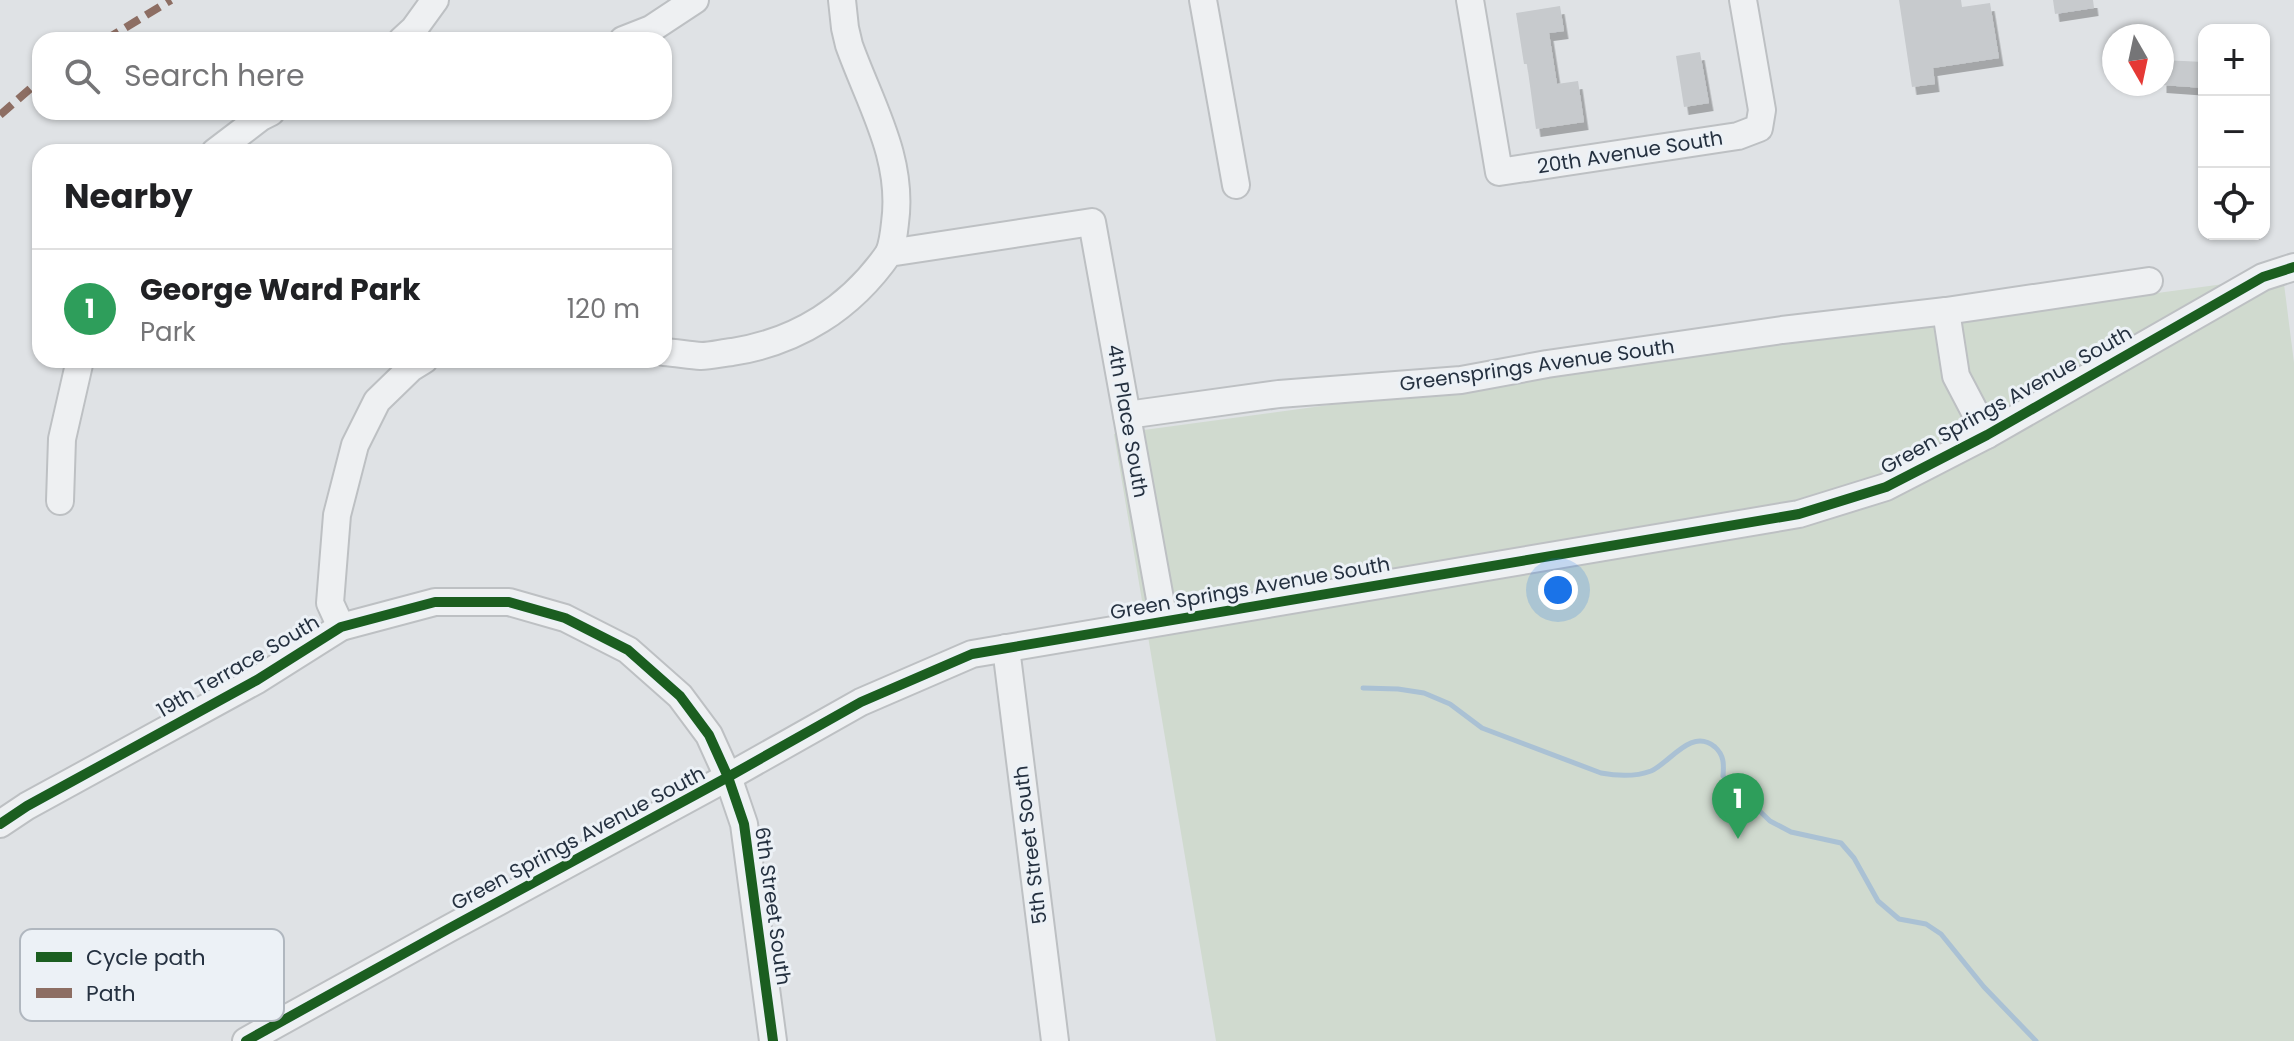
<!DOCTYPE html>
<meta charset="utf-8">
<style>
:root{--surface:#fff;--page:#f2f2f2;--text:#202124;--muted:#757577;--line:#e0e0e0;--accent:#b45309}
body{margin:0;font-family:Poppins,sans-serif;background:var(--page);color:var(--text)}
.controls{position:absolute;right:24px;top:24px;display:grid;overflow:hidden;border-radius:16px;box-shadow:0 2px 6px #0004}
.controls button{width:72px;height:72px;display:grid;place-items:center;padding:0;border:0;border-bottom:2px solid var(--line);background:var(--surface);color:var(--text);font:40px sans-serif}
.compass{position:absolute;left:2102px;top:24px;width:72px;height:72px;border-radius:50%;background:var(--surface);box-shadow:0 2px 6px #0004;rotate:171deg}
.you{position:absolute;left:1558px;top:590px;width:28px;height:28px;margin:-20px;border:6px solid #fff;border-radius:50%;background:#1a73e8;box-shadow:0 0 0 12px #1a73e833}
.badge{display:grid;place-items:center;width:52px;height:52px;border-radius:50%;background:var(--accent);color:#fff;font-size:26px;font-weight:700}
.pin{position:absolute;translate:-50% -66px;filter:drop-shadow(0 2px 4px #0008)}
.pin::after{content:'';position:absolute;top:42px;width:28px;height:24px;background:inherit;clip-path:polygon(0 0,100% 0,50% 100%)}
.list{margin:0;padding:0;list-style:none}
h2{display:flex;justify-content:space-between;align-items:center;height:104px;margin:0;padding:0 32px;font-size:34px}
h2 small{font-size:26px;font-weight:400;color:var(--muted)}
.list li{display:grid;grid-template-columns:52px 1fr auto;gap:24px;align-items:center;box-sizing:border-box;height:120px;padding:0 32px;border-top:2px solid var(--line)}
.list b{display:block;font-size:30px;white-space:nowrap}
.list p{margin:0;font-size:26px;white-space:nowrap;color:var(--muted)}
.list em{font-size:26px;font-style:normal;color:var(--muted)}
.icon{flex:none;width:44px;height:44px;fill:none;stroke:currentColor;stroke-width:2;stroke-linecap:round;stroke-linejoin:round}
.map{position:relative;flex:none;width:2294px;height:1041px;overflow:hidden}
.search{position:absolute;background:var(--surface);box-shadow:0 2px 6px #0004;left:32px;top:32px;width:640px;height:88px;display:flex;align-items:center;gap:20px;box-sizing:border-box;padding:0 28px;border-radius:24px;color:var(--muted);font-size:30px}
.panel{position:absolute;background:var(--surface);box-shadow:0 2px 6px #0004;left:32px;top:144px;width:640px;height:224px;border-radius:24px}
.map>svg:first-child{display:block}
.green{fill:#d0dacf}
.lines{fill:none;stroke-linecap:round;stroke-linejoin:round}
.stream{stroke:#aac1d4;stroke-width:5}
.building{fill:#c7cacd;filter:url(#shadow)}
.minor-casing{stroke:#bdc0c3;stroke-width:30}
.minor{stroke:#eef0f2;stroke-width:26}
.quiet{stroke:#8d6e63;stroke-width:8;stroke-dasharray:16 8;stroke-linecap:butt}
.cycleway-casing{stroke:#ecf1f6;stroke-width:15}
.cycleway{stroke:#1b5e20;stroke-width:10}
.labels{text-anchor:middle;stroke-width:6;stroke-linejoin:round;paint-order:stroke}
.street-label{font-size:20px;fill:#253140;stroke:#ecf1f6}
.key{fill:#ecf1f6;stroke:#b0b7bf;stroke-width:2}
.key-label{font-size:22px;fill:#253140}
</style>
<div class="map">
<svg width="2294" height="1041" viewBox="0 0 2294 1041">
<defs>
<filter id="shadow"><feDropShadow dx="4.5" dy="8" stdDeviation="0" flood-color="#0004"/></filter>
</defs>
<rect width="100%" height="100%" fill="#dfe2e5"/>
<path class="green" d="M2283 276 2294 363V1041H1216L1114 434Z"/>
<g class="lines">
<path class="stream" d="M1363 688 1398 689 1424 693 1450 704 1482 728 1601 773C1617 776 1635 777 1651 771 1670 763 1691 727 1715 747 1724 755 1724 764 1723 776L1770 821 1791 832 1841 843 1854 858 1878 901 1899 919 1926 924 1941 934 1984 987 2036 1041"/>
</g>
<g class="building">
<path d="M1899 0H1961L1962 7 1990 3 1999 58 1933 68 1935 84 1912 87Z"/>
<path d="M2053 0H2093L2094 8 2055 14Z"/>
<path d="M1560 6 1564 31 1549 33 1557 84 1578 81 1584 122 1536 129 1527 64H1524L1516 13Z"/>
<path d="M1700 52 1709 103 1684 107 1676 56Z"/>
<path d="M2162 60 2204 62V88L2162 85Z"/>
</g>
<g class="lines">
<g class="minor-casing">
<g id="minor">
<path d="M842 0 845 28 849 45C870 104 904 158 895 223 894 233 893 243 889 253"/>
<path d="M1203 0 1236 185"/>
<path d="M1470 0 1499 172 1738 136 1759 128 1762 110 1743 0"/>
<path d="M402 40 414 29 435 0"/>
<path d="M623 40 651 29 695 0"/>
<path d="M215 152 261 117 271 112"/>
<path d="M1946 311 1956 376 1987 435"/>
<path d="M664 352C676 353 689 355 701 356 711 356 722 353 732 352 797 342 851 308 889 253L1092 222 1164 621"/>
<path d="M1127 415 1279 394 1461 380 1547 364 1782 330 1946 311 2149 281"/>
<path d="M60 501 62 439 80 360"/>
<path d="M341 627 330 603 337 515 355 445 377 401 411 368 424 360"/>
<path d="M1006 648 1055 1041"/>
<path d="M0 824 27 806 257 680 341 627 435 602H509L565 618 628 650 680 696 709 735 728 777 744 824 773 1041"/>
<path d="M246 1041 448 929 728 777 861 702 972 654 1799 514 1886 487 1987 435 2263 277 2294 267"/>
</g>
</g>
<use href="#minor" class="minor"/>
<g class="quiet">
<path d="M105 40 171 0"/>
<path d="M0 115 40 80"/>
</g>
<g class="cycleway-casing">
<g id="cycleway">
<path d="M0 824 27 806 257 680 341 627 435 602H509L565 618 628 650 680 696 709 735 728 777 744 824 773 1041"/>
<path d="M246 1041 448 929 728 777 861 702 972 654 1799 514 1886 487 1987 435 2263 277 2294 267"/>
</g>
</g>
<use href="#cycleway" class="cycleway"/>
</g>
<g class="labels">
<g class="street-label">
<text transform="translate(1630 152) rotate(-9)" y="7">20th Avenue South</text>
<text transform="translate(1537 365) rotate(-8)" y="7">Greensprings Avenue South</text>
<text transform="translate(2006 400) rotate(-29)" y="7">Green Springs Avenue South</text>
<text transform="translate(1128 421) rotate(80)" y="7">4th Place South</text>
<text transform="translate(1250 588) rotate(-10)" y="7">Green Springs Avenue South</text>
<text transform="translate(238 666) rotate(-30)" y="7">19th Terrace South</text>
<text transform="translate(578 838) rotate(-28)" y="7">Green Springs Avenue South</text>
<text transform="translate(1030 845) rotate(-97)" y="7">5th Street South</text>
<text transform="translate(773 906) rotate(82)" y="7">6th Street South</text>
</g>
</g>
<rect x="20" y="929" width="264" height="92" rx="12" class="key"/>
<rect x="36" y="952" width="36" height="10" fill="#1b5e20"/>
<rect x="36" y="988" width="36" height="10" fill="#8d6e63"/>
<g class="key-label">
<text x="86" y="965">Cycle path</text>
<text x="86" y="1001">Path</text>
</g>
</svg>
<div class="controls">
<button>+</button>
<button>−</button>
<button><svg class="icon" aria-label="locate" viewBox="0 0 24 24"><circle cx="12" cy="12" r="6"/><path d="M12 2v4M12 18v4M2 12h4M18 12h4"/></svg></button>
</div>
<svg class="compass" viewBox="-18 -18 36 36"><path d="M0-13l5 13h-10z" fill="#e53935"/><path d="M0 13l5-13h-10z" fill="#757577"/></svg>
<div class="you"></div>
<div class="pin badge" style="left:1738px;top:839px;background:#2e9e5b">1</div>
<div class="search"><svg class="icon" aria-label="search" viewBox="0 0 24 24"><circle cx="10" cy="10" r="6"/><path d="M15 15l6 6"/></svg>Search here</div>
<section class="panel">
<h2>Nearby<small></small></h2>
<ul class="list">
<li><span class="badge" style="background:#2e9e5b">1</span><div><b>George Ward Park</b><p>Park</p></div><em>120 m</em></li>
</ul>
</section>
</div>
